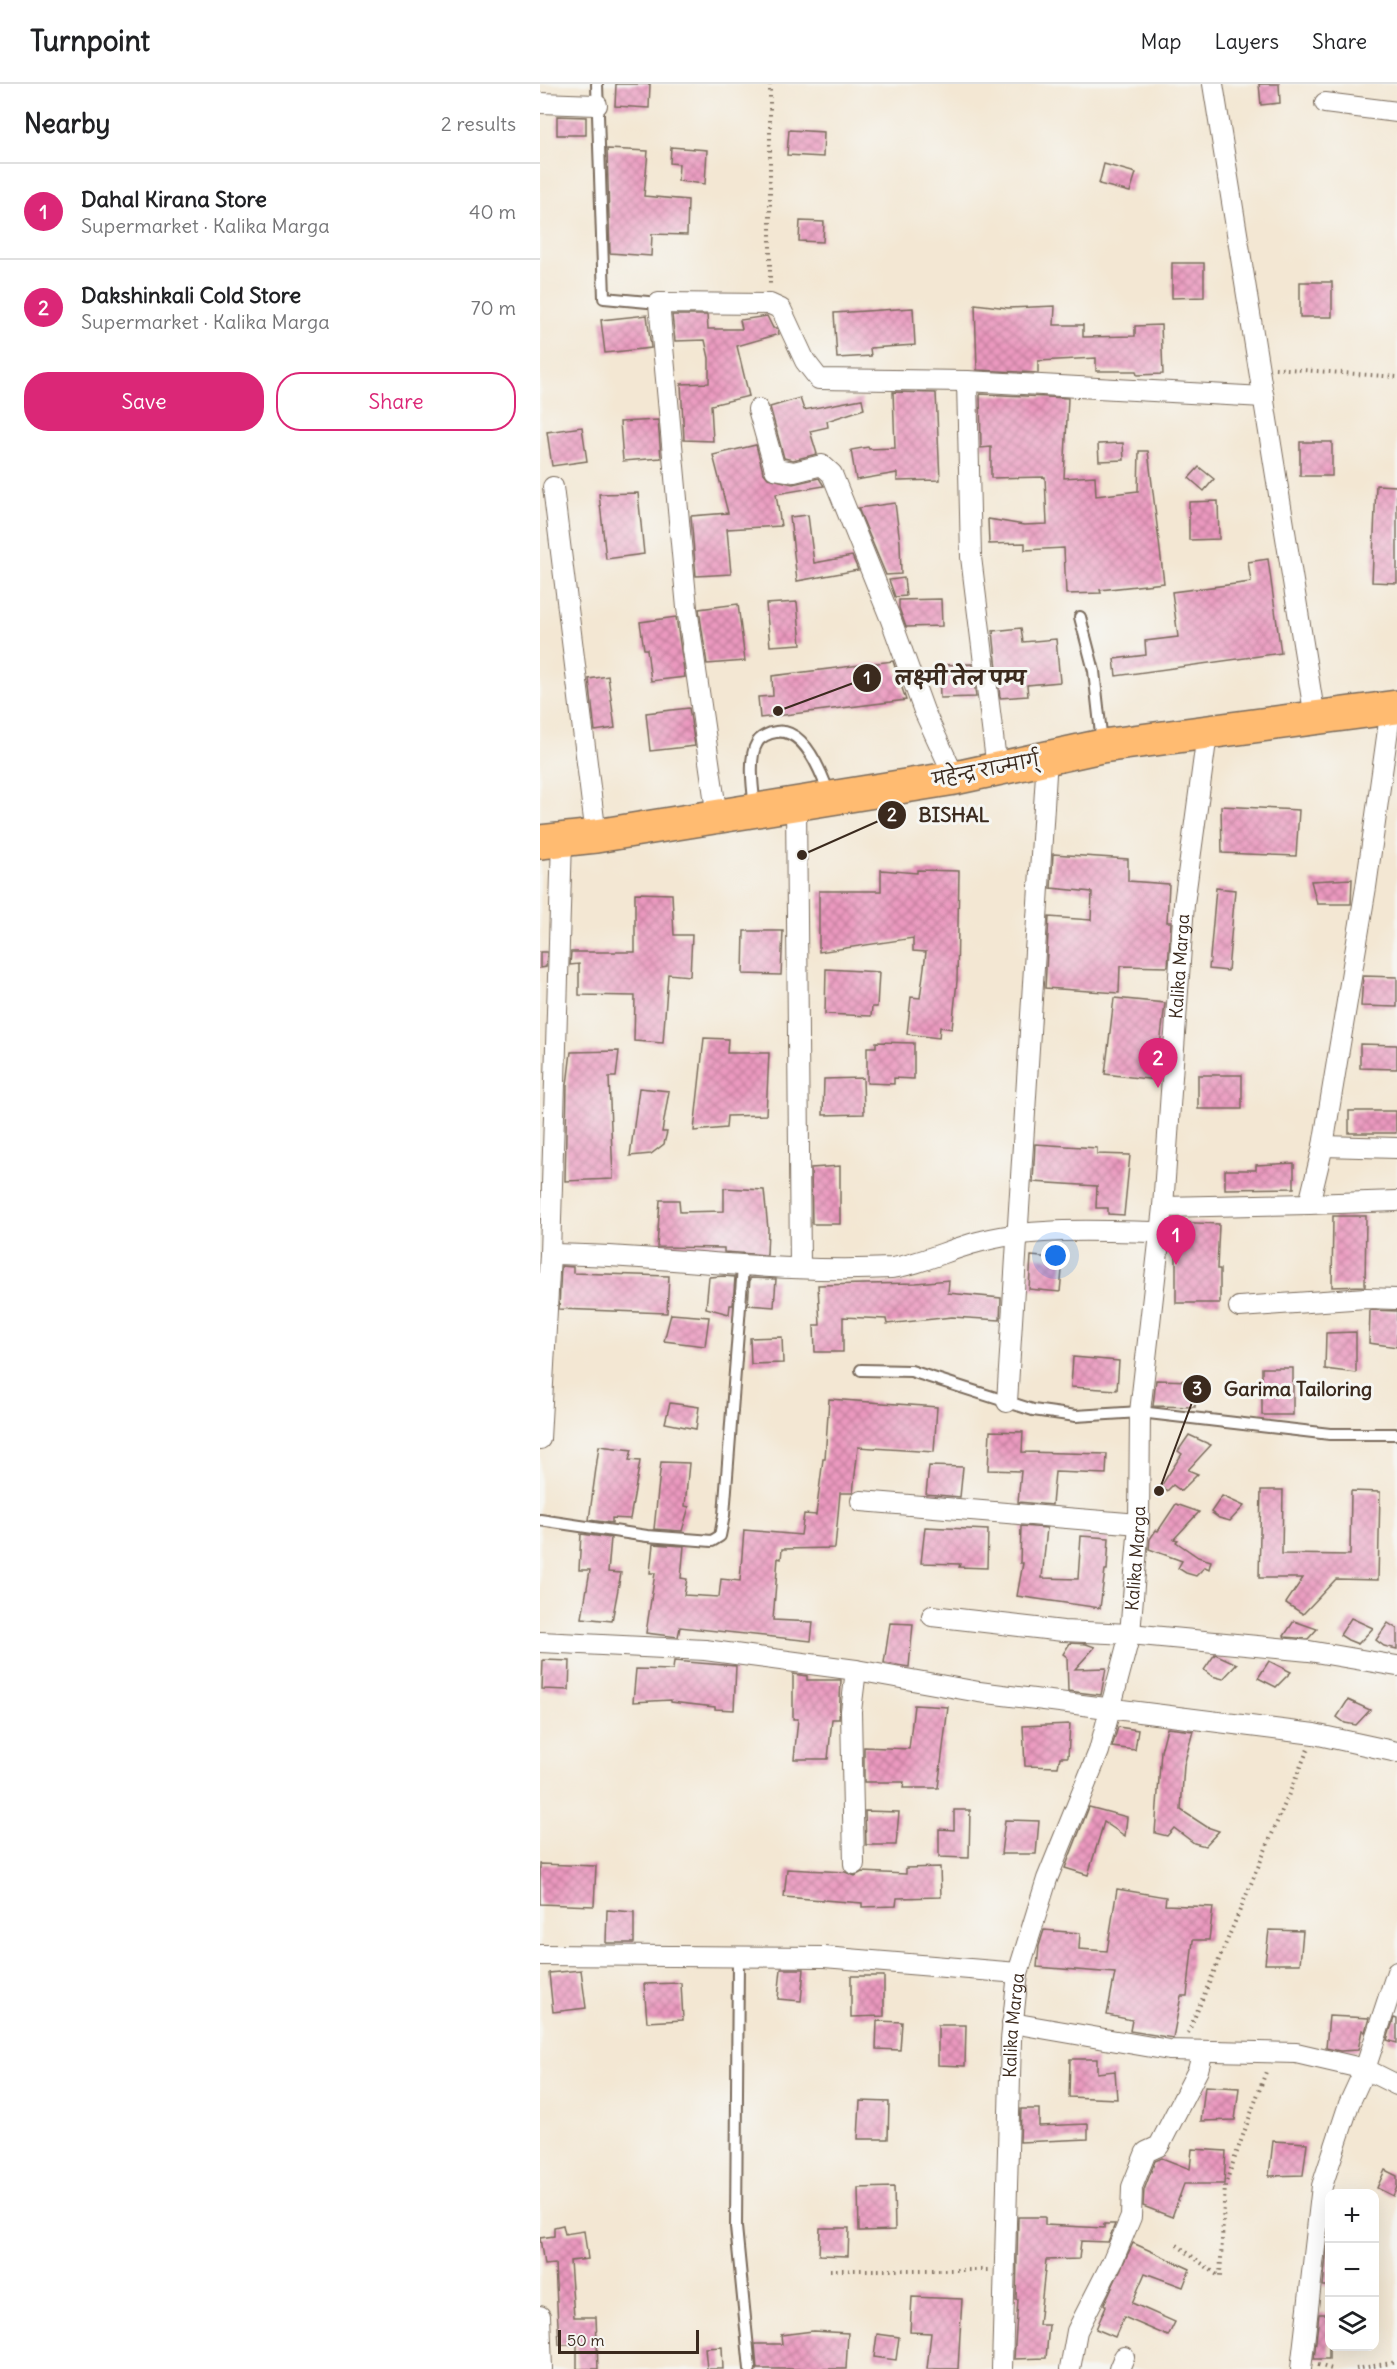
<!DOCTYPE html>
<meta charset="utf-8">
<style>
:root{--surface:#fff;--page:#f2f2f2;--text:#202124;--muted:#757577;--line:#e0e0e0;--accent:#db2777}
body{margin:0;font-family:Delius,"Playpen Sans Deva",sans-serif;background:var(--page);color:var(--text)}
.controls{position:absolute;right:18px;bottom:18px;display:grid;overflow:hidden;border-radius:12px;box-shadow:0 6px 24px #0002}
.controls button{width:54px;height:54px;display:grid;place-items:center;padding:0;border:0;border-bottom:2px solid var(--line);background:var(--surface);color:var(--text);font:30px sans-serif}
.scale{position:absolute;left:18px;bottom:15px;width:141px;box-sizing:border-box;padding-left:6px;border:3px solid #3b2a1e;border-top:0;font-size:16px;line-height:21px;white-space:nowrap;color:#3b2a1e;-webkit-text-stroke:4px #f6f6f2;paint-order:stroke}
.you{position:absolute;left:516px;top:1172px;width:21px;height:21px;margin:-15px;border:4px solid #fff;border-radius:50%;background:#1a73e8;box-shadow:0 0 0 9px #1a73e833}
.badge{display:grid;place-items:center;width:39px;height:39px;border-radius:50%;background:var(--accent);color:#fff;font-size:20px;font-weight:700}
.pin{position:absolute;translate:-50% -50px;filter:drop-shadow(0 2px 3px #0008)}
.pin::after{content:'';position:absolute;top:32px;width:21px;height:18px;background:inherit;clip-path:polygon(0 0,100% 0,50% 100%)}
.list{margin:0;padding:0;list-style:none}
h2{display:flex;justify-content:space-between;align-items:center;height:78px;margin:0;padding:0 24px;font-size:26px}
h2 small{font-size:20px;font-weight:400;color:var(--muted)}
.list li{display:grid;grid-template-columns:39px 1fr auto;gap:18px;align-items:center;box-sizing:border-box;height:96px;padding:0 24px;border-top:2px solid var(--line)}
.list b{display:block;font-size:22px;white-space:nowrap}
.list p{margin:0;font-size:20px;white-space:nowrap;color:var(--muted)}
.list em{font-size:20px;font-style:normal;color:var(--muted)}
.actions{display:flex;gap:12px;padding:18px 24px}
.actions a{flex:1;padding:14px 0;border:2px solid var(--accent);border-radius:24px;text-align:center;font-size:21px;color:var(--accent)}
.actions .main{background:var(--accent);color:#fff}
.icon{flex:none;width:33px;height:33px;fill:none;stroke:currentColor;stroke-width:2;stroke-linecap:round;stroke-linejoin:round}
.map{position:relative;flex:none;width:857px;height:2285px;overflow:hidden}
header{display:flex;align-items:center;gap:36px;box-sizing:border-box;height:84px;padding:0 30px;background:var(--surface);border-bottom:2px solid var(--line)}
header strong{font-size:28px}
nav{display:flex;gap:33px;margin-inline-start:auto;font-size:21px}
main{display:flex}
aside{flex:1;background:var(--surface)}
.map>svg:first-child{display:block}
.building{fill:url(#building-cross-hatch)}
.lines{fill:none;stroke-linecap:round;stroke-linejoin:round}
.service-casing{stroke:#7b6c5d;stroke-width:14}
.minor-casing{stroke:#7b6c5d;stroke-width:22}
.trunk-casing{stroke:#7b6c5d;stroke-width:36}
.path{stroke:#7b6c5d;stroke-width:4;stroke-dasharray:1.5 4.5;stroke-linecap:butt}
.service{stroke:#fff;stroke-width:10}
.minor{stroke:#fff;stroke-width:20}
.trunk{stroke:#ffbb71;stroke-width:33}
.labels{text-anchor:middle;stroke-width:6;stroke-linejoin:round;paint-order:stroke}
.street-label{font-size:18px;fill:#3b2a1e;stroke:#f6f6f2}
.leader{fill:none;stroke:#3b2a1e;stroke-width:2}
.callout-dot{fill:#3b2a1e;stroke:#f6f6f2;stroke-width:2}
.mark-label{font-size:18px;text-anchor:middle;font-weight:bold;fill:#fff}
.callout-label{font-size:20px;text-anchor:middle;font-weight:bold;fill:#3b2a1e;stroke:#f6f6f2;stroke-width:6;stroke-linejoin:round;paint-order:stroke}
</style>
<header>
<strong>Turnpoint</strong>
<nav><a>Map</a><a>Layers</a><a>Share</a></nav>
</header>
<main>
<aside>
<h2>Nearby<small>2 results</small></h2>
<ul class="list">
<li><span class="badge">1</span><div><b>Dahal Kirana Store</b><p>Supermarket · Kalika Marga</p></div><em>40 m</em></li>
<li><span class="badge">2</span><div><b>Dakshinkali Cold Store</b><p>Supermarket · Kalika Marga</p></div><em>70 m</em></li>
</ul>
<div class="actions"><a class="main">Save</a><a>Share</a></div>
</aside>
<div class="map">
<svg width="857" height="2285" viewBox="0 0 857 2285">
<defs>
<pattern id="building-cross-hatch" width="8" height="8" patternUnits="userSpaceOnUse" patternTransform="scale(1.5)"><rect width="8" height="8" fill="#eb99bf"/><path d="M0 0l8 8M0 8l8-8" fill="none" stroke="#c07d9b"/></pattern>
</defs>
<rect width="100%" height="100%" fill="#f6f6f2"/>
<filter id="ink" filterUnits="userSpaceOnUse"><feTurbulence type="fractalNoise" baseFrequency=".0167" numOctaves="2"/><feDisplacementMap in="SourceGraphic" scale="12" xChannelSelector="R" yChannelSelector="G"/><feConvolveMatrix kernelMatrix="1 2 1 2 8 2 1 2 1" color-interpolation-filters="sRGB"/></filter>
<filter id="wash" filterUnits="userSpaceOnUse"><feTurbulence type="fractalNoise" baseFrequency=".008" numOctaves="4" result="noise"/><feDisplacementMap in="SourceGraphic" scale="24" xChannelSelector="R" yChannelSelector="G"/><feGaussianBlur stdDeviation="1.35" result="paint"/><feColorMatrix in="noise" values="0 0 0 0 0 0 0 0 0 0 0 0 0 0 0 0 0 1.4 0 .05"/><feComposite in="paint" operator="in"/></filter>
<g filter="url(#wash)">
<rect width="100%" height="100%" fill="#f3e7d3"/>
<g id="blocks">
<g class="building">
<path d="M76 0H110L109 24 75 22Z"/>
<path d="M719 0H739L740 19 721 21Z"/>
<path d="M17 32 46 33V51H17Z"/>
<path d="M249 46 284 48 283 73 247 71Z"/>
<path d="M131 63 167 66 165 100 138 97 139 80 130 79Z"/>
<path d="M67 65 108 67 104 112 148 116 147 151 112 150 111 172 70 169Z"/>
<path d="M564 80 596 89 590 108 559 100Z"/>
<path d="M260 137 284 138 283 158 259 157Z"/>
<path d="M632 179H664V213L632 214Z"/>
<rect x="760" y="198" width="32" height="35"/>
<path d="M435 220 468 224 515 222 514 241H543V253L595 252V242L621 241 623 290 597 291 596 287H556V274L498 277V289L437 286Z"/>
<path d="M373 224 375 261 330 264 331 272 297 274 294 229Z"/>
<path d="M107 231 111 264 65 269 61 236Z"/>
<path d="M132 231H167L168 245H202L200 236 227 232 233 244H237L239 250 197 262 209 312 171 321 173 357 144 356 141 300 169 299V274L165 256 135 257Z"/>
<path d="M353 308 396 309 400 396 357 397V389L316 396 311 366 328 363 329 365 355 364Z"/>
<path d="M440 310 528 314 524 394 555 392 556 412 598 407 599 367H608L624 499 560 506 561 509 526 510 524 464 485 466V459L449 460 448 435 484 441 507 440 505 393 451 394V363L441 364Z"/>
<path d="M260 314 264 326 322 315 324 325 287 337 288 343 270 347 277 370 253 376 244 374 230 323Z"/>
<path d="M118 336 121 374 83 377 80 338Z"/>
<path d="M42 343 47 377 12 382 7 348Z"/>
<rect x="760" y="358" width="32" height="34"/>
<path d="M583 359 584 376 559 377 558 360Z"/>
<path d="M216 361 223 388 228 394 253 400 279 394 284 402 236 410 241 442 187 445 191 490 156 492 151 432 188 429 173 371Z"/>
<path d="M659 383 674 395 664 407 649 394Z"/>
<path d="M836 401 857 402V499L832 498Z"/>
<path d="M98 409 104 470 66 475 59 410Z"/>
<path d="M678 417 679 455 649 456V418Z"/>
<path d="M355 419 360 458 361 490 346 491 318 424Z"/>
<path d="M268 431 274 479 312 472 318 486 257 497 250 433Z"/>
<path d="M728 475 741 569 576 592 574 575 606 571 605 557 638 553 632 508 711 498 708 478Z"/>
<path d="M364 494 366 512 355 513 349 496Z"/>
<path d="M401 515 402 542 366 543 359 524V516Z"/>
<path d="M257 518 261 560 230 562 226 520Z"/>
<path d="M198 520 205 577 167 580 159 525Z"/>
<path d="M136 533 145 593 111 597 107 565H104L100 538Z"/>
<path d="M481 544 483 558 516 555 520 598 487 601 488 612 460 614 453 547Z"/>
<path d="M353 577 366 616 220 634 218 613 233 612 232 592Z"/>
<path d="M432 580 436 613 400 614 399 581Z"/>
<path d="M68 592 75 644 55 647 49 595Z"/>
<path d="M149 624 155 662 110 667 106 629Z"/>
<path d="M681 722 759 726 756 772 682 769Z"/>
<path d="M513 770 588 775V797L629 800 627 838H631L628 883 580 882 579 909 505 904 509 833 551 836 552 808 511 804Z"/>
<path d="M341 786 377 789V786L419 787 417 897 412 945 400 943 399 954 367 950 371 913 380 914 386 868 373 867V854L279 868V807H341Z"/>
<path d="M812 795 811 820H777L771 797Z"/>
<path d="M676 804 695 806 688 887 669 885Z"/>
<path d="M95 809 132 810 134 851H152L150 892 128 890 123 959 94 957 95 912 39 911V880L30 881 31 868H95Z"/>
<path d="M204 847H243L241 891 203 890Z"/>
<path d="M0 868H7L6 883 0 884Z"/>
<path d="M286 885 339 888 337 923H332L331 932 285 930Z"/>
<path d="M823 892 857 893V923L821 922Z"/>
<path d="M574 914 625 919 616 996 565 990Z"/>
<path d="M164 954 188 955 187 969H229L226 1031 187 1032 186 1044 154 1047Z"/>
<path d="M336 958 374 959V995L354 994V1000L327 999V963H336Z"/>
<path d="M820 960 857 961V985L820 984Z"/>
<path d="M79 967 76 993H69L73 1095 25 1097 27 1001 31 968Z"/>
<rect x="658" y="991" width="44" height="34"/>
<path d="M323 994 324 1030 283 1031 284 995Z"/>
<path d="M99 1004 129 1007 122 1048H127L124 1060 111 1070 90 1072Z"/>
<rect x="809" y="1027" width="47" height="22"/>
<path d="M495 1060 557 1064V1070L590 1071 584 1131 568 1130V1124H556L557 1102 493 1098Z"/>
<path d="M754 1079V1104L685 1105V1086H716V1081Z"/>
<path d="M300 1082V1140H272L271 1084Z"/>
<path d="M184 1104 224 1106 228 1145 227 1171 184 1168V1164L117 1163 120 1116H139L140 1128 184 1127Z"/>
<path d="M793 1132H826L825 1202 792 1203Z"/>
<path d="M633 1138 679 1140 677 1185H680V1219H636V1162H632Z"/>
<path d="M491 1172 523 1175 520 1208 489 1205Z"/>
<path d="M21 1182 33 1183V1189L129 1192 127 1229 19 1225Z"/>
<path d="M184 1192 195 1193 193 1221H190L189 1230 166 1224 169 1193Z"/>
<path d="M210 1194 236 1195 234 1223 208 1221Z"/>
<path d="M409 1196 408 1209 461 1214 460 1236 412 1233 347 1240 346 1235 303 1233V1268H275L274 1241H280L278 1201 376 1199Z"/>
<path d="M830 1226 857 1227V1263L829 1259Z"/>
<path d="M131 1230 169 1233 165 1262 124 1257Z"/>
<path d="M816 1248V1289L785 1285 786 1249Z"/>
<path d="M242 1253 243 1279 211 1280 210 1254Z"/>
<path d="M533 1273 579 1277 577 1306 531 1303Z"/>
<rect x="722" y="1284" width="31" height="47"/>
<path d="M616 1296 655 1297V1323L613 1322Z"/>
<path d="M289 1315 397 1323 394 1368 318 1363 313 1409H300L295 1464 242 1465 241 1475 238 1474 233 1536 273 1538 271 1557 140 1543 138 1553 106 1549 115 1489H110L113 1460 144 1462 141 1494 147 1495 144 1511 179 1513 181 1495 200 1497 204 1446 261 1451 264 1430 276 1431 283 1375H285Z"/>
<path d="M130 1319 159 1323 156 1345 125 1339Z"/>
<path d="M450 1347 483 1348 482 1368 567 1370 566 1390 515 1388 512 1421 478 1418 481 1387 448 1386Z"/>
<path d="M649 1351 671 1361 648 1386 658 1390 641 1407 633 1401 627 1407 621 1402 642 1370 638 1367Z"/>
<path d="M59 1362 92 1366 89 1376 100 1377 90 1435 72 1434V1439L49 1436Z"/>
<path d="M121 1378 149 1379 145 1422 149 1423 142 1447 114 1445Z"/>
<path d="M389 1382 423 1383 420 1413 386 1410Z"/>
<path d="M721 1406H743L742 1470 810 1471 811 1407 840 1408 838 1496 796 1495 763 1530 746 1519 763 1494H719Z"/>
<path d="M682 1412 704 1422 690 1437 679 1434 671 1428Z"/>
<path d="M636 1420 659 1428 634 1455 638 1456 636 1458 658 1473 671 1477 669 1485 665 1483 656 1492 646 1489 638 1484 642 1477 609 1465 610 1455 616 1446 618 1447Z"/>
<path d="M481 1442 507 1444 502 1494 538 1495 541 1452 569 1454 567 1486H565L560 1524 477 1512 483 1479H480Z"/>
<path d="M385 1443 448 1446 447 1484 419 1483 420 1480 381 1479Z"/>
<path d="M41 1450 71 1454 68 1488 81 1489 72 1537 42 1534 50 1486H39Z"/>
<path d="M811 1534 833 1544 818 1560 808 1556 800 1551Z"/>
<path d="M754 1537 777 1545 768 1555 745 1553 744 1552Z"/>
<path d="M350 1539 373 1540 369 1583 344 1579Z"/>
<path d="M848 1539 857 1545V1565L844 1562 836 1556Z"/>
<path d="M530 1559 546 1560 555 1563 535 1585 566 1584 561 1611 528 1607 527 1573 523 1570Z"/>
<path d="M675 1570 697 1580 683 1595 672 1592 664 1586Z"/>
<path d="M3 1576 30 1577 29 1606 2 1605Z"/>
<path d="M134 1577 196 1582 194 1626 175 1625V1623L131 1618V1616L93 1618 96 1585 133 1586Z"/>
<path d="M729 1577 751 1588 736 1603 718 1594Z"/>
<path d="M253 1590 267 1592V1596H301L299 1635H292L288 1675H254L258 1635H253Z"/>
<path d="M808 1616 830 1626 816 1641 805 1639 797 1633Z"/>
<path d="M374 1621 408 1623 398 1704H363L364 1698H324V1663L369 1665Z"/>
<path d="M530 1640 528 1673H520L518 1683 485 1682 483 1642Z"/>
<path d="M578 1643 598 1646 595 1666 572 1663Z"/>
<path d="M627 1644 653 1647 644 1681 641 1726 667 1743 679 1747 665 1762 654 1759 634 1744 627 1752 615 1749 621 1667Z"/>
<path d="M549 1723 587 1733 585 1752 564 1738 548 1791 525 1784Z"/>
<path d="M414 1726H430L429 1774 399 1773V1745L414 1746Z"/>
<path d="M325 1727 359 1728 356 1761H326Z"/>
<path d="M465 1736 499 1737 496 1770H461Z"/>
<path d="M0 1780 56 1782 54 1822 0 1820Z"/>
<path d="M400 1783 401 1813 357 1814 356 1822 322 1823V1819L244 1813 247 1785 305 1788 315 1792 322 1788 366 1790V1784Z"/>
<path d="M577 1805 626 1813 625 1821 673 1823 669 1856H653L647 1912H641L633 1954 590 1947 592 1936 567 1931 575 1889 497 1883 499 1862 504 1846 540 1849 539 1865 567 1867Z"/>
<path d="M67 1826 94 1828V1859H66Z"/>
<path d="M729 1846 763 1847 760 1880H725Z"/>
<path d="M241 1885H264L261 1917 238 1915Z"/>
<path d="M41 1886 46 1924 13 1928 9 1889Z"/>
<path d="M311 1892H344V1932L311 1933Z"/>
<path d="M141 1899 143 1936 107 1938 104 1900Z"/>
<path d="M789 1932 829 1934 825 1948 822 1946 818 1966 800 1967 786 1964Z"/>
<path d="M854 1934 857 1935V1959L847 1956Z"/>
<path d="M337 1937 362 1938 360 1966 336 1965Z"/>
<path d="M398 1941H426L425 1982 398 1981Z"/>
<path d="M530 1975H557V1989L575 1987 577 2015 529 2013Z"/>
<path d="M665 2002 699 2004 695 2036 661 2037Z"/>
<path d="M320 2017 349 2018 348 2055H318Z"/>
<path d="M481 2025H499V2042L548 2040V2055L480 2058Z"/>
<path d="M733 2057 767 2059 763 2091 729 2092Z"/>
<path d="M652 2065 686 2067 684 2100H644L632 2133 603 2122 604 2106 615 2077 622 2074 650 2085Z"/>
<path d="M845 2086 857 2092V2103L853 2112 837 2104Z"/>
<path d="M354 2103 355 2146 319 2147 318 2104Z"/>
<path d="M478 2133H505V2141L564 2144V2140H575L568 2158 541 2157 539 2175 506 2176 499 2241H509L506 2274 474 2275 478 2216H476Z"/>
<path d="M23 2141 25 2150 44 2147 48 2175 30 2177 34 2233H56L58 2285H37V2261H19L15 2180 4 2181 0 2154 14 2152V2143Z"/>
<path d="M280 2144H309L308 2172 279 2171Z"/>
<path d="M593 2159 650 2185 643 2203 605 2189 592 2219 635 2238 628 2252 584 2233 575 2253 556 2245 566 2222 564 2220Z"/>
<path d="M787 2163H789V2202H783Z"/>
<path d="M372 2213 422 2215 418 2285H387L391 2249 370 2248Z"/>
<path d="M779 2230H789V2275H774Z"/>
<path d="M273 2247 308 2249 306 2285H217L215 2260H242L241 2251Z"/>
<path d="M337 2250 359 2253 356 2276 334 2273Z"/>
<path d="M182 2263 183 2285H167L165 2264Z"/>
</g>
</g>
</g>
<g filter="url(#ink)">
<use href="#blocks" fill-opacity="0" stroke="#7b6c5d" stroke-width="1.5"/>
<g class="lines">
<g class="service-casing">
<g id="service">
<path d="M57 0 64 214 119 219"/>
<path d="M540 533 554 587 562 659"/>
<path d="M215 724C213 707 208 673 217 659 220 653 229 649 236 648 264 643 282 690 289 710"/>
<path d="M321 1286 371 1287 493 1326 536 1332 600 1328 790 1350H857"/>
<path d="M0 1436 107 1452 172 1457 180 1452 184 1431 203 1183"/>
<path d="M198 1873 196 2143 210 2285"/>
</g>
</g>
<g class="minor-casing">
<g id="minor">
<path d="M673 0 775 634"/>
<path d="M0 19 57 21"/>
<path d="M785 19 857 28"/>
<path d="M427 297 431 473 457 685"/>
<path d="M218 325 235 385 254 388 282 381 292 390 351 536 384 627 415 694"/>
<path d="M13 403 56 752"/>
<path d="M256 719 260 1184"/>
<path d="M177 733 147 524 119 219 230 220 241 225 265 277 279 295 427 297 724 313"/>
<path d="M783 1062 826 803 851 624"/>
<path d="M769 1120 857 1117"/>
<path d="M623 1123 769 1120 783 1062 857 1064"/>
<path d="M10 1170C124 1171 237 1190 351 1184 376 1182 415 1163 442 1157 497 1143 562 1147 619 1148"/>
<path d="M699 1223 826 1214 857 1215"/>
<path d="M467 1318 507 674"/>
<path d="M0 1355 10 1170 22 755"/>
<path d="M321 1417 599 1440"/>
<path d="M392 1532 523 1547 590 1550 769 1567 857 1582"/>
<path d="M0 1558 165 1566 316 1586 439 1608 774 1650 857 1668"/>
<path d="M314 1780 311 1627 316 1586"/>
<path d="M0 1871 284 1873 478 1889"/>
<path d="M472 1939 629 1966 756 1969 825 1985 857 2001"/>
<path d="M0 2232 2 2285"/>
<path id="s1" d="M462 2285 471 1956 478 1889 507 1795 559 1667 590 1550 599 1440 600 1328 623 1123 644 820 667 650"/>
<path d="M530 2285 537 2247 572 2178 591 2133 592 2103 606 2068 619 2062 658 1986 663 1967"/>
<path d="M579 2285 584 2273"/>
<path d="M761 2285 782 2102 809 2020 825 1985 857 1888"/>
</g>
</g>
<g class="trunk-casing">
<path id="trunk" d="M0 758 56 752 415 694 562 662 857 623"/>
</g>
<g class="path">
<path d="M230 0V203"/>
<path d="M735 284 857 293"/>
<path d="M648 1949 768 1665"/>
<path d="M637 2161 680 2193 685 2101 727 1985"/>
<path d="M290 2186H448"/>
<path d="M778 2281 792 2285"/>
<path d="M816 2285 857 2278"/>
</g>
<use href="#service" class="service"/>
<use href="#minor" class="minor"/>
<use href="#trunk" class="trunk"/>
</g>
</g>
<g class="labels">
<g class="street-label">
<text transform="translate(446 686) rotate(-11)" y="6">महेन्द्र राज्मार्ग्</text>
<text dy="6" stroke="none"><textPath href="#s1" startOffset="1424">Kalika Marga</textPath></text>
<text dy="6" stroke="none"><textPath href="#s1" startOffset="830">Kalika Marga</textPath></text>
<text dy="6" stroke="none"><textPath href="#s1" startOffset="344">Kalika Marga</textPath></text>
</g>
</g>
<path class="leader" d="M238 627L327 594M262 771L352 731M619 1407L657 1305"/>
<g class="callout-dot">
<circle cx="238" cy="627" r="6"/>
<circle cx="262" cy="771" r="6"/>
<circle cx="619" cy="1407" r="6"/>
<circle cx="327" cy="594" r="15"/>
<circle cx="352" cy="731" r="15"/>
<circle cx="657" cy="1305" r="15"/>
</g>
<g class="mark-label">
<text x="327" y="600">1</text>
<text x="352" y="737">2</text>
<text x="657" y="1311">3</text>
</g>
<g class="callout-label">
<text x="420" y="601">लक्ष्मी तेल पम्प</text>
<text x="414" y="738">BISHAL</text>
<text x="758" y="1312">Garima Tailoring</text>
</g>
</svg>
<div class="controls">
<button>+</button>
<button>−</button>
<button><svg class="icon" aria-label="layers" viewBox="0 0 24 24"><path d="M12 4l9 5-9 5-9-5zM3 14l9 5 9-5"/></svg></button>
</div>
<div class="scale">50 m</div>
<div class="you"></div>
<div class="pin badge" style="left:636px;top:1181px">1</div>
<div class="pin badge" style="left:618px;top:1004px">2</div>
</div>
</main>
